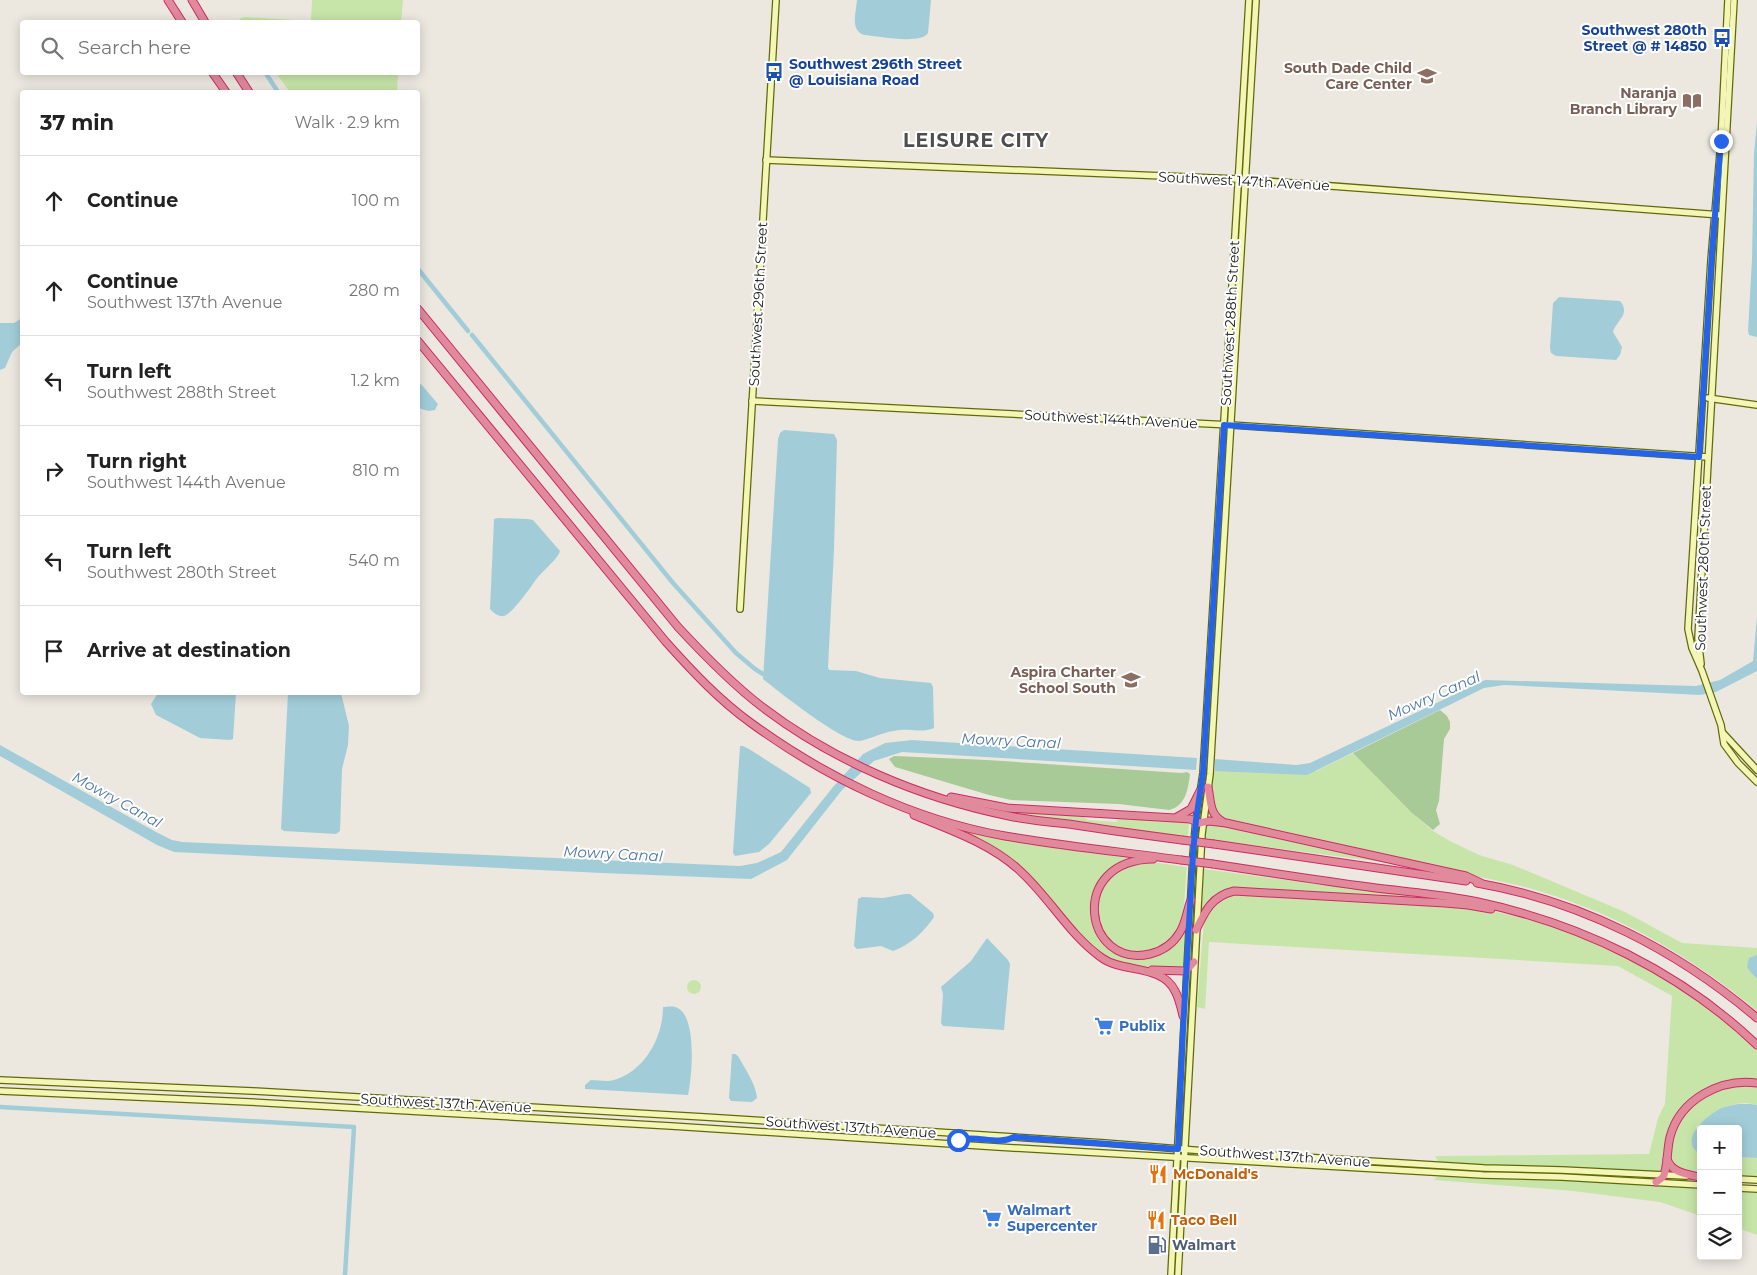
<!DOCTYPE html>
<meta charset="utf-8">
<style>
:root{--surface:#fff;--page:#f6f6f6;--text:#222;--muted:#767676;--line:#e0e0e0}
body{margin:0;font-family:Montserrat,sans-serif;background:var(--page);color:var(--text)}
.controls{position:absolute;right:15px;bottom:15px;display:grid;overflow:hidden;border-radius:5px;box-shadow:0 2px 12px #0003}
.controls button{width:45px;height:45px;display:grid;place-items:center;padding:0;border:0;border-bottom:1px solid var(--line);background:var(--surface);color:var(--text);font:25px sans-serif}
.stop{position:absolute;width:15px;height:15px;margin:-11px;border:4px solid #2563eb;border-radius:50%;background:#fff}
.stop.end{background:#2563eb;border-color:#fff;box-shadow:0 1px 5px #0008}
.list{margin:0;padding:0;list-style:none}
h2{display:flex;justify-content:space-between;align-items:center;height:65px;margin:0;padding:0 20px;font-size:21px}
h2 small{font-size:16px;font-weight:400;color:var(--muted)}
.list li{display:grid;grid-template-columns:32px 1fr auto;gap:15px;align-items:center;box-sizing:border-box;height:90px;padding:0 20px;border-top:1px solid var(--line)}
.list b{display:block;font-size:19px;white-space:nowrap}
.list p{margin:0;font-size:16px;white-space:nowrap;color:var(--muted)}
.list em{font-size:16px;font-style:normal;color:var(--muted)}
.icon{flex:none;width:28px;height:28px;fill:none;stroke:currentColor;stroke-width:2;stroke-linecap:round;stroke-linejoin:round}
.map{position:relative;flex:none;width:1757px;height:1275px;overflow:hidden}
.search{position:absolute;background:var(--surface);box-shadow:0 2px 12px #0003;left:20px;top:20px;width:400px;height:55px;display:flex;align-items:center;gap:12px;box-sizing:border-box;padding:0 18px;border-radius:5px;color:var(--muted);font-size:19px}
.panel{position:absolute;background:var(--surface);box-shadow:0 2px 12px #0003;left:20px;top:90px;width:400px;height:605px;border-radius:5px}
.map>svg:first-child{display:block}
.grass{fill:#c7e5a8}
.forest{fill:#a7ca97}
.water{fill:#a2cdd8}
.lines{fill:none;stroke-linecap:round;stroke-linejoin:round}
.canal{stroke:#a2cdd8;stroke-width:4.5}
.secondary-casing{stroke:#616a09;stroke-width:8}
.highway-casing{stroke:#cc2b65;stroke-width:9}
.secondary{stroke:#f3f6b5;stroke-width:5.5}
.highway{stroke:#e18a9c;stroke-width:7}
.highway-bridge-casing{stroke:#cc2b65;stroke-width:9;stroke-linecap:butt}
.highway-bridge{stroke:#e18a9c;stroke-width:7}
.route{stroke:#2563eb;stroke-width:6}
.labels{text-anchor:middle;stroke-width:4;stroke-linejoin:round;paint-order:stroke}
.transit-label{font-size:14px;font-weight:bold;fill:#164399;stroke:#fff;text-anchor:end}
.education-label{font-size:14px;font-weight:bold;fill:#785e54;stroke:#fff;text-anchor:end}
.street-label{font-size:14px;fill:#1b1b1b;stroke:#fff}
.shop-label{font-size:14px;font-weight:bold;fill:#366cbe;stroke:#fff;text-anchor:start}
.food-label{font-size:14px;font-weight:bold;fill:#c56008;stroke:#fff;text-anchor:start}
.service-label{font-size:14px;font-weight:bold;fill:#4e5e75;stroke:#fff;text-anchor:start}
.water-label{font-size:15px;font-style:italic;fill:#4d7aa5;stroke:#fff}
.district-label{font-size:19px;font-weight:bold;letter-spacing:1px;fill:#4e4e4e;stroke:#fff}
</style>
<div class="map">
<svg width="1757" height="1275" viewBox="0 0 1757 1275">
<rect width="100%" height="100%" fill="#ece8e0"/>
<g class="grass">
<path d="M312 0H403L401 22H242L239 19 245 17 311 21Z"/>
<path d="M276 73H398L397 92H290Z"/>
<path d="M1353 753 1412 813 1433 831 1450 841 1479 855 1513 865 1625 912 1682 943 1757 948V955L1751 973 1757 979V1011C1689 954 1607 908 1521 886L1230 821 1218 816 1212 800V771H1316Z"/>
<path d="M989 808 1081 815 1088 820 1117 822 1118 819 1121 817 1189 821 1188 837 1021 814Z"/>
<path d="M1209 822 1404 865 1205 839 1207 823Z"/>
<path d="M958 830 1034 845 1130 858C1098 869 1077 909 1100 939 1105 944 1111 951 1118 953 1129 956 1142 955 1153 955L1185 927 1184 969 1178 970 1140 967 1118 962 1100 952 1082 936 1034 880Z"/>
<path d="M1152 862 1187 867C1185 880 1185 917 1180 927 1177 935 1171 939 1165 944 1155 951 1153 951 1141 952 1092 955 1082 889 1126 867 1133 864 1144 864 1152 862Z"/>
<path d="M1204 869 1440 900 1240 888 1201 912Z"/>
<path d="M1230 894C1281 897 1333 900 1385 903 1411 904 1438 904 1465 907 1566 918 1685 978 1757 1049V1080L1727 1082 1679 1114 1664 1168 1661 1172 1442 1163 1438 1161 1435 1156 1649 1154 1658 1118 1665 1104 1672 996 1618 966 1209 942 1205 1009 1197 1007 1204 920 1210 907Z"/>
<circle cx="694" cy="987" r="7"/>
<path d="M1731 1085H1757V1105C1731 1098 1715 1113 1696 1127L1698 1153 1701 1154V1173L1685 1172 1671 1164C1667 1138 1682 1109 1705 1096 1713 1091 1723 1089 1731 1085Z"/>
<path d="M1738 1157 1757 1158V1176L1738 1175Z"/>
<path d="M1447 1175C1532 1180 1616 1182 1701 1189V1216L1660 1202 1573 1191 1434 1180 1437 1177Z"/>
<path d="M1738 1192 1757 1193V1235L1738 1228Z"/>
</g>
<g class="forest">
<path d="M1440 710 1447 716 1450 722V729L1444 739 1439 801 1436 810 1440 824 1433 830 1412 813 1353 753Z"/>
<path d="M894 756 987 760 1181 773 1187 772 1190 774C1188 789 1186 806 1169 810L1119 804 1011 800 989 795 895 767 889 759Z"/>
</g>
<g class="water">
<path d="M857 0H931L928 33C921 45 877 36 864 35 850 30 856 13 857 0Z"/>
<path d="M1757 122V337L1749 335 1748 331 1752 259 1754 153Z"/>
<path d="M1559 297 1620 301C1631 314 1617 320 1613 332L1622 347 1620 355 1616 360 1556 356 1551 353 1550 348 1553 303Z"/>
<path d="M22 318V343L12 352 5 368 0 370V323H14Z"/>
<path d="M421 384 438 404 435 410 429 411 418 408V385Z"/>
<path d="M784 430 834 434 837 440 834 550 828 667 829 670 856 671 880 678 931 683 933 687 934 728C923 733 911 729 900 730 895 731 890 731 885 733 876 735 868 740 859 741 842 742 778 691 763 679L778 439 780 433Z"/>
<path d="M498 518 528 519 533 520 560 551C558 559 541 572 535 581 530 588 512 614 504 616 498 617 494 613 490 609L494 519Z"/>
<path d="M1757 616V671L1716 692 1700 695 1504 685 1484 688 1307 775 1215 771V759L1297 765 1310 763 1485 680 1696 686 1720 680 1753 661Z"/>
<path d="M158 693H236L233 739 230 740 200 738 156 715 151 704Z"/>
<path d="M288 693H341L349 726 348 745 342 769 340 831 336 834 284 831 281 829Z"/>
<path d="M912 740 1197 758 1196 770 902 752 874 761 842 790 787 860 751 879 602 873 174 852 157 845 0 756V745L156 832 172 840 182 842 740 866 757 863 781 852 833 787 863 754 885 743Z"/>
<path d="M740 746H743L749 749 810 788 811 793 769 844 759 852 735 856 733 853Z"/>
<path d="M905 894H910L933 913 934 917C924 932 910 945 893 951L881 946 857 949 854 946 858 899 862 897 883 898Z"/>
<path d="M987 938 1008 960 1010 964 1004 1030 943 1026 941 1023 943 994 941 987 971 961Z"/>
<path d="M1757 955V979L1751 973 1747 967 1749 958Z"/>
<path d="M663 1007C666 1007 672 1006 675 1007 698 1013 692 1077 688 1095L585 1089V1085L591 1080C599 1080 607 1082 614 1080 645 1071 663 1037 663 1007Z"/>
<path d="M732 1054H735L738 1056C745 1069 756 1084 757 1098L752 1102 731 1101 729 1098Z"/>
<path d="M1738 1104H1751L1757 1105V1158L1738 1157V1129H1701V1154C1676 1141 1708 1114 1722 1108 1727 1106 1733 1105 1738 1104Z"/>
</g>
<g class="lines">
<g class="canal">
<path d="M265 72 278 92"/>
<path d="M418 269 468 331"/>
<path d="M472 335 673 583 736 653 755 669 763 674"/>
<path d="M0 1107 354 1127 345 1275"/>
</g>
<g class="secondary-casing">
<g id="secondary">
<path d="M1728 0 1721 141 1711 260 1688 629 1692 648 1702 671 1721 725 1724 744 1738 763 1757 782"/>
<path d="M766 160 1238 179 1721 215"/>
<path d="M1708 398 1757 405"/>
<path d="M752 401 1231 425 1708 457"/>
<path d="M740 609 776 0"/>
<path d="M1701 664 1698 638 1703 552 1734 0"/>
<path d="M1723 733 1757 770"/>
<path d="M0 1080 253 1091 705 1117 1105 1143 1218 1152 1484 1168 1562 1170 1686 1176"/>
<path d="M0 1091 250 1102 671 1126 998 1147 1483 1175 1562 1177 1701 1185"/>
<path d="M955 1144 958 1140 972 1138"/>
<path d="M1738 1179 1757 1180"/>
<path d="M1738 1188 1757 1189"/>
<path d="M1171 1275 1193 854 1196 819 1203 773 1249 0"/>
<path d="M1178 1275 1202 834 1210 774 1256 0"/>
</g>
</g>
<g class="highway-casing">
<g id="highway">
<path d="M168 0 182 22"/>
<path d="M192 0 205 22"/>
<path d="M212 72 226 92"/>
<path d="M236 72 249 92"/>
<path d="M418 309 678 627C704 655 731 683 761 706 833 761 920 798 1009 816 1028 820 1049 822 1069 824 1107 830 1144 835 1182 840"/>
<path d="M418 341 666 642C692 671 719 700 751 723 825 777 913 820 1005 836 1063 846 1122 852 1181 860"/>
<path d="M1208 787C1211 801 1209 814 1223 822"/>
<path d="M951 797 1007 808 1175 818 1190 819 1199 823 1209 821 1226 823 1452 873 1466 876 1481 883"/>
<path d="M914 815C950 830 989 843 1018 869 1049 896 1068 934 1102 958 1123 973 1162 964 1175 991 1179 998 1181 1007 1183 1016"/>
<path d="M1177 817 1191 809 1200 791"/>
<path d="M1214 844 1466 881"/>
<path d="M1153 859C1067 860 1084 969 1150 954 1162 951 1173 944 1180 932 1186 923 1187 910 1191 900"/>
<path d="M1213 864C1265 872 1317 880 1369 887 1405 892 1443 894 1478 902 1581 924 1681 972 1757 1045"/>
<path d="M1477 883C1581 901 1677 950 1757 1018"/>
<path d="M1196 930C1205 911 1212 896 1234 891L1445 903 1468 905 1491 909"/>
<path d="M1152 970 1186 971 1194 962"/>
<path d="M1667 1159C1672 1173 1686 1174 1699 1177"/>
<path d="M1656 1182C1659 1180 1663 1178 1664 1175 1668 1163 1667 1149 1670 1137 1680 1099 1721 1078 1757 1083"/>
</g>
</g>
<use href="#secondary" class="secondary"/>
<use href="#highway" class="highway"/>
<g class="highway-bridge-casing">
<g id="highway-bridge">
<path d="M1182 840 1214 844"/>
<path d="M1181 860 1213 864"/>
</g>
</g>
<use href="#highway-bridge" class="highway-bridge"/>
</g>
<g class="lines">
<path class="route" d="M958 1140C976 1134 997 1146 1014 1137L1178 1149 1183 1030 1193 854 1196 820 1203 773 1224 425 1699 457 1712 252 1721 141"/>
</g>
<defs>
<g id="bus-bare" transform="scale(1.5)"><path d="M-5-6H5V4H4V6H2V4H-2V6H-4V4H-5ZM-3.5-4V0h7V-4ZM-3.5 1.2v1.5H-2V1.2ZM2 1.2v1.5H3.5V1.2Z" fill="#1a4fb4" stroke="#fff" stroke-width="2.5" paint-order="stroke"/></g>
<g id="school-bare" transform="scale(1.5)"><path d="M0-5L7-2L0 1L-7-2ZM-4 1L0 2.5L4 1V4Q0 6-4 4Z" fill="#8d6e63" stroke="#fff" stroke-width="2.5" paint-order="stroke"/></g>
<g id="library-bare" transform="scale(1.5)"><path d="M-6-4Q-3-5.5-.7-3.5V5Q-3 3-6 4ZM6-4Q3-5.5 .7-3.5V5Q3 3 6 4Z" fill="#8d6e63" stroke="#fff" stroke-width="2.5" paint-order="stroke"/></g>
<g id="supermarket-bare" transform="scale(1.5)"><path d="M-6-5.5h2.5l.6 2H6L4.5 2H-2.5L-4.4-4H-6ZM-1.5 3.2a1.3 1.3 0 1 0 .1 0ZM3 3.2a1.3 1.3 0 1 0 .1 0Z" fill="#3f7fe0" stroke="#fff" stroke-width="2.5" paint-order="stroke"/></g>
<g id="restaurant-bare" transform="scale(1.5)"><path d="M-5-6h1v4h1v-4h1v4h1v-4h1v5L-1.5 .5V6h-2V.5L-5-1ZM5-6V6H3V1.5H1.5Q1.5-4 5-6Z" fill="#e8710a" stroke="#fff" stroke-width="2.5" paint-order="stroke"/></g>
<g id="fuel-bare" transform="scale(1.5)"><path d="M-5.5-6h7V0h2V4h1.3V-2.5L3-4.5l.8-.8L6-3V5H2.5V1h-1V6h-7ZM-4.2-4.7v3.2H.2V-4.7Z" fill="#5c6f8a" stroke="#fff" stroke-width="2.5" paint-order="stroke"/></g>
</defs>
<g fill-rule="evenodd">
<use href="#bus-bare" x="1722" y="38"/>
<use href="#bus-bare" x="774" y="72"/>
<use href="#school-bare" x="1427" y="76"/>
<use href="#library-bare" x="1692" y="101"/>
<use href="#school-bare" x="1131" y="680"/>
<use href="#supermarket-bare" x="1104" y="1026"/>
<use href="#restaurant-bare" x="1158" y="1174"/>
<use href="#supermarket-bare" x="992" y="1218"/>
<use href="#restaurant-bare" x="1156" y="1220"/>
<use href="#fuel-bare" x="1157" y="1245"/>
</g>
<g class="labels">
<g class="transit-label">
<text x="1707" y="35">Southwest 280th<tspan x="1707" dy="16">Street @ # 14850</tspan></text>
<text x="789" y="69" text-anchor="start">Southwest 296th Street<tspan x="789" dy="16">@ Louisiana Road</tspan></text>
</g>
<g class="education-label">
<text x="1412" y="73">South Dade Child<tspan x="1412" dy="16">Care Center</tspan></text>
<text x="1677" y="98">Naranja<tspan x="1677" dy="16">Branch Library</tspan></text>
<text x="1116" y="677">Aspira Charter<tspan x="1116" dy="16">School South</tspan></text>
</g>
<g class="street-label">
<text transform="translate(1244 181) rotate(3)" y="5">Southwest 147th Avenue</text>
<text transform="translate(758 304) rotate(-87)" y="5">Southwest 296th Street</text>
<text transform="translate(1230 323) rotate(-87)" y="5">Southwest 288th Street</text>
<text transform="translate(1111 419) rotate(3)" y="5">Southwest 144th Avenue</text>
<text transform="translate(1703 568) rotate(-88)" y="5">Southwest 280th Street</text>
<text transform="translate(446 1103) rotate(3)" y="5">Southwest 137th Avenue</text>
<text transform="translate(851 1127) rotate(4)" y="5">Southwest 137th Avenue</text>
<text transform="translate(1285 1156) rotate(4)" y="5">Southwest 137th Avenue</text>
</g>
<g class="shop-label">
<text x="1119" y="1031">Publix</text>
<text x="1007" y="1215">Walmart<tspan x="1007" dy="16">Supercenter</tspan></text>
</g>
<g class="food-label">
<text x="1173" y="1179">McDonald's</text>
<text x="1171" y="1225">Taco Bell</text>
</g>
<g class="service-label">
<text x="1172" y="1250">Walmart</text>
</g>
<g class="water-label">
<text transform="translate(1434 696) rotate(-24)" y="5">Mowry Canal</text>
<text transform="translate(1011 741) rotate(3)" y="5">Mowry Canal</text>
<text transform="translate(117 800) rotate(29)" y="5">Mowry Canal</text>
<text transform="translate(613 854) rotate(3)" y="5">Mowry Canal</text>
</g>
<g class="district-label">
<text x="976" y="147">LEISURE CITY</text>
</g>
</g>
</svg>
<div class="controls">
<button>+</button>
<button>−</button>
<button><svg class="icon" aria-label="layers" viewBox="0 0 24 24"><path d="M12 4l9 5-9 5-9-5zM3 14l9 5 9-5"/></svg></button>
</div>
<div class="stop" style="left:958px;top:1140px"></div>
<div class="stop end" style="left:1721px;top:141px"></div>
<div class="search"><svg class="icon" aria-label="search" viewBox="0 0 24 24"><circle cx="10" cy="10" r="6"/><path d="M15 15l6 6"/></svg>Search here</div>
<section class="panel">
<h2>37 min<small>Walk · 2.9 km</small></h2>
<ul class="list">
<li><svg class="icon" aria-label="ahead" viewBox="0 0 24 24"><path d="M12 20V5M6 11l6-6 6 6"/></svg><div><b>Continue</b></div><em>100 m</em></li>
<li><svg class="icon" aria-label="ahead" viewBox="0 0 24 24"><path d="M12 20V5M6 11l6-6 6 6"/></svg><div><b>Continue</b><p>Southwest 137th Avenue</p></div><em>280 m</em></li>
<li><svg class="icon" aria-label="left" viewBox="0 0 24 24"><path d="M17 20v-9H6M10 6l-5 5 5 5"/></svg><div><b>Turn left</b><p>Southwest 288th Street</p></div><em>1.2 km</em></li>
<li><svg class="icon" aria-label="right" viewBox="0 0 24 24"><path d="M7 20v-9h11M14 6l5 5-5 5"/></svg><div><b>Turn right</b><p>Southwest 144th Avenue</p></div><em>810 m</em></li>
<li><svg class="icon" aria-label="left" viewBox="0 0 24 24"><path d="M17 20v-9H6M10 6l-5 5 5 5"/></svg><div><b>Turn left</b><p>Southwest 280th Street</p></div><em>540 m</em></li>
<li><svg class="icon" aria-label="arrive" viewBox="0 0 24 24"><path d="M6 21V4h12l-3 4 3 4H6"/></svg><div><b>Arrive at destination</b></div></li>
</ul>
</section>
</div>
